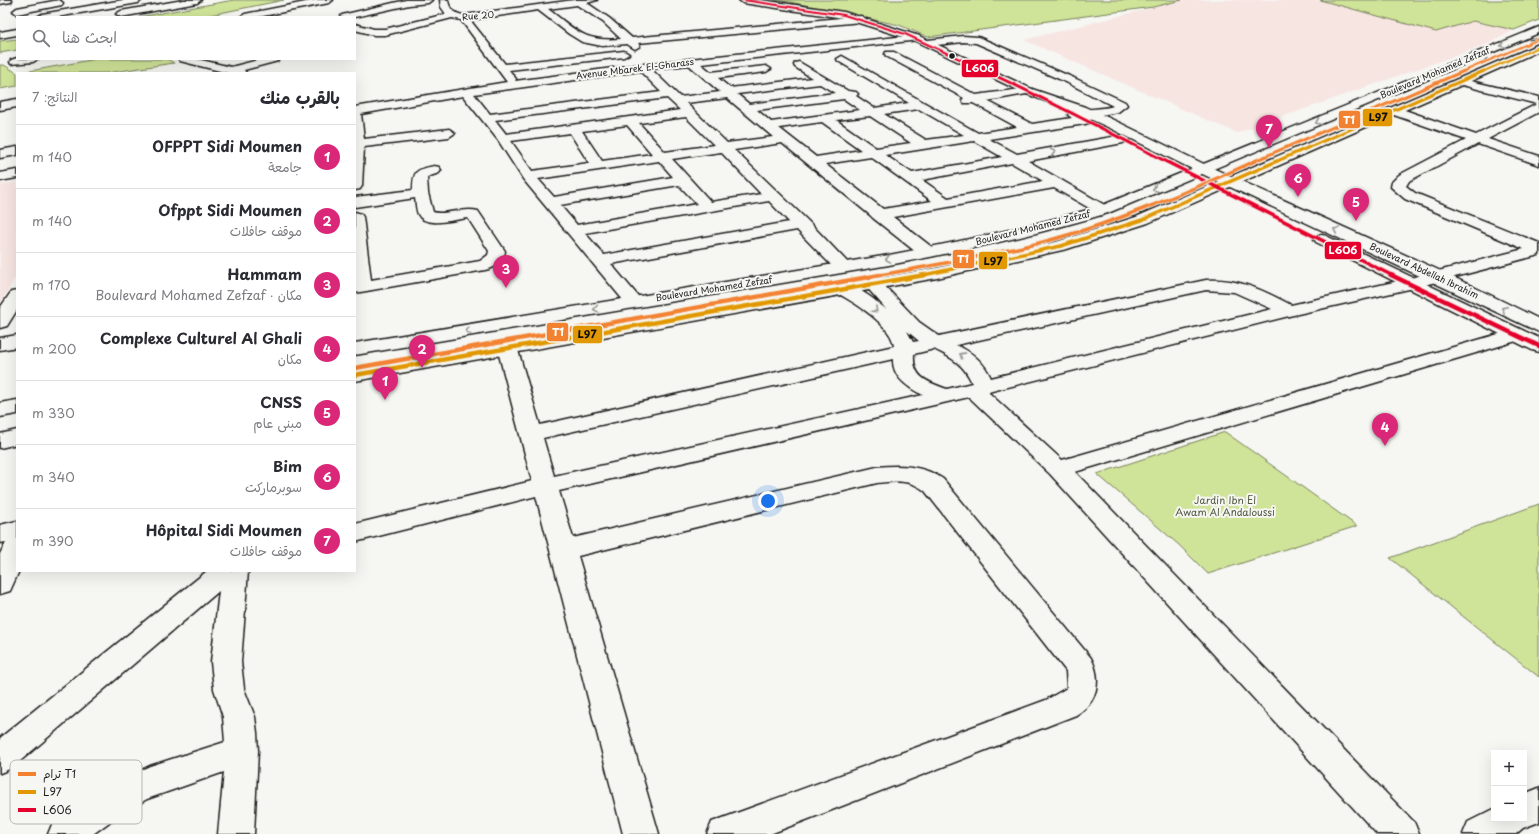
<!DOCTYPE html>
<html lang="ar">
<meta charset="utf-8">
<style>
:root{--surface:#fff;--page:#f7f7f7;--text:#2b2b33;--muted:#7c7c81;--line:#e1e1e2;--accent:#db2777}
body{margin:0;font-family:"Playpen Sans","Playpen Sans Arabic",sans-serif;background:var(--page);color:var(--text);direction:rtl}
.controls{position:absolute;right:12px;bottom:12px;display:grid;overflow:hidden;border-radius:0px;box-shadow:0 4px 16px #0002}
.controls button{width:36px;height:36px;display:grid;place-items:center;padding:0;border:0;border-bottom:1px solid var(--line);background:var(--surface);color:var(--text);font:20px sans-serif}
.you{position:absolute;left:768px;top:501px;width:14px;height:14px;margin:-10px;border:3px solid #fff;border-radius:50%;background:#1a73e8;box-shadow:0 0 0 6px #1a73e833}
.badge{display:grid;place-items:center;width:26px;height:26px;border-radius:50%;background:var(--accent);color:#fff;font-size:13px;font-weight:700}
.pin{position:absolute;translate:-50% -33px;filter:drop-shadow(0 1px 2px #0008)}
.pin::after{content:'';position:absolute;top:21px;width:14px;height:12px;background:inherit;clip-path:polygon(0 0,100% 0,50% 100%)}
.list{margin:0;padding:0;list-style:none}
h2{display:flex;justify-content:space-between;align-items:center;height:52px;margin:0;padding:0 16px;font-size:17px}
h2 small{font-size:13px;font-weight:400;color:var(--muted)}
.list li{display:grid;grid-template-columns:26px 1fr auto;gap:12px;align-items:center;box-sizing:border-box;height:64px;padding:0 16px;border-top:1px solid var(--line)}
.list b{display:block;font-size:15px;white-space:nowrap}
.list p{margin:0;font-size:13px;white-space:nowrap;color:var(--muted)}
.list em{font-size:13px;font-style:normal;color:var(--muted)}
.icon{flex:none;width:22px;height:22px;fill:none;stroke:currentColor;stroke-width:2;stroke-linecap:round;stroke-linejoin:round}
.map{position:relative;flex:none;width:1539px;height:834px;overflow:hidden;direction:ltr}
.search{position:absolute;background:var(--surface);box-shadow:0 4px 16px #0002;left:16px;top:16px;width:340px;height:44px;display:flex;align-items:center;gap:10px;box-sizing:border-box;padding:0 14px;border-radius:0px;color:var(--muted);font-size:15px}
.panel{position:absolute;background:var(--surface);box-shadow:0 4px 16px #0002;left:16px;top:72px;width:340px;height:500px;border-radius:0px;direction:rtl}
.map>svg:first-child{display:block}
.built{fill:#f7e5e2}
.green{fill:#d0e499;stroke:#76805a}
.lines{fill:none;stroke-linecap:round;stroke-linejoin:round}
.street-casing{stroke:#1c1c1c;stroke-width:3}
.secondary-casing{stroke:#1c1c1c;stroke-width:3}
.primary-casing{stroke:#1c1c1c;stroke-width:3}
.street{fill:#f6f6f2;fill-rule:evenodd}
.secondary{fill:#f6f6f2;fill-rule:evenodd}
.primary{fill:#f6f6f2;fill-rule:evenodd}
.tram{stroke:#1c1c1c;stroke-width:1}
.bus-1-far3-casing{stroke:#f6f6f2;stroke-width:3.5}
.bus-1-far2-casing{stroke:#f6f6f2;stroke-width:4.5}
.bus-1-far1-casing{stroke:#f6f6f2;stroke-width:5.5}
.bus-1-casing{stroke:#f6f6f2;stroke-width:7}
.bus-2-far3-casing{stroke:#f6f6f2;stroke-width:3.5}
.bus-2-far2-casing{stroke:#f6f6f2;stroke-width:4.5}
.bus-2-far1-casing{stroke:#f6f6f2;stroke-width:5.5}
.bus-2-casing{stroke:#f6f6f2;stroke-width:7}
.bus-1-far3{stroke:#e19803;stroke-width:2}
.bus-1-far2{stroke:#e19803;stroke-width:3}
.bus-1-far1{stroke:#e19803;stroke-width:3.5}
.bus-1{stroke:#e19803;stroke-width:4.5}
.bus-2-far3{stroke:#e4002b;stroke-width:2}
.bus-2-far2{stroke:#e4002b;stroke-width:3}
.bus-2-far1{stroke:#e4002b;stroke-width:3.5}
.bus-2{stroke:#e4002b;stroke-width:4.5}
.tram-1-far3-casing{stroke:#f6f6f2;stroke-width:3.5}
.tram-1-far2-casing{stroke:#f6f6f2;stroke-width:4.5}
.tram-1-far1-casing{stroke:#f6f6f2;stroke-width:5.5}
.tram-1-casing{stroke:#f6f6f2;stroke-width:7}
.tram-1-far3{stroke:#f38230;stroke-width:2}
.tram-1-far2{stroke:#f38230;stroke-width:3}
.tram-1-far1{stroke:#f38230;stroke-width:3.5}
.tram-1{stroke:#f38230;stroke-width:4.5}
.oneway{stroke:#949492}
.bus-dot{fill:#1c1c1c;stroke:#f6f6f2;stroke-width:1.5}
.labels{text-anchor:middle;stroke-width:4;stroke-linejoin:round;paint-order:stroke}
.far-street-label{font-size:9px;fill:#1c1c1c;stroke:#f6f6f2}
.park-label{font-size:10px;fill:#525842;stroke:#f6f6f2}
.key{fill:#f6f6f2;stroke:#b5b5b2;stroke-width:1}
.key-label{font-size:11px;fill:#1c1c1c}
.line-badge{stroke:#f6f6f2;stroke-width:1.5}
.badge-label{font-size:11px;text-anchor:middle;font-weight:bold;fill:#fff}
.pale-badge-label{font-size:11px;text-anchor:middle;font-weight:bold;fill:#111}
</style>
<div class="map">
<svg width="1539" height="834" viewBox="0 0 1539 834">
<rect width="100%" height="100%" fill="#f6f6f2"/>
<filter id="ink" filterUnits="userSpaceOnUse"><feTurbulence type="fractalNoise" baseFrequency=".025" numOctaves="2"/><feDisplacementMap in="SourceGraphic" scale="8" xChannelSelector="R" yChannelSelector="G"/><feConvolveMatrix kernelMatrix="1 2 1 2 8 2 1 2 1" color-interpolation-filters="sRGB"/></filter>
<g filter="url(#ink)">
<g class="built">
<path d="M1183 0H1320L1436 31 1473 21 1514 30 1488 44 1237 133 1024 40Z"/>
<path d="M17 182V274L0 304V185Z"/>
</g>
<g class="green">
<path d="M234 0H284L200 17H139Z"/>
<path d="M774 0H1182L1153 7 928 37 899 25 790 2Z"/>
<path d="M1320 0H1539V20L1514 30 1473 21 1436 32Z"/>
<path d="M17 39V50L0 53V41Z"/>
<path d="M96 59H167L174 63 106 73H19Z"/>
<path d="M0 65H4L17 73V86L0 89Z"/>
<path d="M1225 432 1357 526 1208 574 1179 545 1097 474Z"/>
<path d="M1539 504V677L1390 558Z"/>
</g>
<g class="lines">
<g class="street-casing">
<g id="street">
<path d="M0 0H12L11 2 0 4Z"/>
<path d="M59 0 63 3 62 5 17 14 13 11 17 8Z"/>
<path d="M123 0H142L138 3 57 17H37L42 14Z"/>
<path d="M183 0H201L197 3 121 17 116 14 121 11Z"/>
<path d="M316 0H333L329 3 258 17H240L245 14Z"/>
<path d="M406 0H432L428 3 409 5 355 17H340L342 15Z"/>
<path d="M440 0H448C449 9 455 14 464 15L574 0H597L587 3 609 18 632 38 861 16 866 19 861 22 638 43 640 46 635 49 627 44 602 46 582 42 569 34 538 10 470 20 505 64 624 51 629 54 624 57 509 70 516 79 515 81 643 64 916 35 919 36 921 38 919 40 701 64 711 72 766 66 771 69 766 72 718 78 730 88 812 78 795 67 794 65 795 63 799 62 848 91 856 92 858 94 856 96 874 108 909 103 838 61 837 59 842 56 978 133 1017 127 973 103H964L962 100 964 98 886 56 885 54 886 52H894L976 95 1028 88 1032 89 1034 91 1032 93 987 101 1032 124 1072 118 1068 115C1073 108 1103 110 1113 106L1066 82 976 43 963 42 928 46 923 43 928 40 963 36 978 37 1074 78 1125 102 1127 105 1118 112 1089 117 1091 120 1089 123 1085 124 989 139 1017 154 1123 135 1130 139 1123 143 1028 161 1108 207 1111 210 1108 213H1098L1054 188 893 217 933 248 935 252 933 256 927 257 921 256 873 218 870 215 782 143 734 150 808 221 852 267 849 271 843 272 837 271 797 230 611 264 643 302 640 306 634 307 628 306 523 179 498 140 463 96 361 114 364 139 449 129 455 133 449 137 364 147 362 186 360 189 355 190V107L507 82 461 20 452 18 385 35H374L355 30V24L374 29H385L446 14 441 7ZM577 5 603 22 621 39C583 42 576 30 548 9ZM689 65 720 92 680 97 651 69ZM640 71 661 92 490 114 474 94ZM820 84 835 93 749 104 737 94ZM667 98 680 110 506 134 495 120ZM727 98 773 137 727 143 686 103ZM844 99 860 110 771 122 757 110ZM919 109 964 135 926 140 884 114ZM870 116 911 143 876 148 836 120ZM686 117 714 145 665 152 639 123ZM822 122 861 150 816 157 779 128ZM627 125 652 154 602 161 582 131ZM570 133 589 163 532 171 511 141ZM974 141 1002 157 912 173 885 155ZM721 152 761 194 711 202 672 159ZM871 157 932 201 883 209 825 164ZM659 161 673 177 554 197 538 179ZM1012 163 1043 181 948 198 922 180ZM679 185 697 204 577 225 560 205ZM769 201 789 222 604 255 585 233Z"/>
<path d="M17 29V35L0 38V32Z"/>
<path d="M17 58V59H38L33 62 11 64 10 62 11 60Z"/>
<path d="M179 59H197L231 67 262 59H279L278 61 244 70 246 73H228L180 61Z"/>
<path d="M1462 79 1539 97V112L1488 139 1539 156V165L1478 144 1409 181 1406 186 1415 193 1539 243V255L1409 289 1289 316 988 392 1062 460 1509 331 1516 329 1523 331 1526 335 1523 339 1075 472 1414 822 1419 834H1377L1050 474 969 397 559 491 573 538 877 467C900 465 923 465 943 479L1091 658C1102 680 1098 702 1076 715L770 834H707L712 822 1046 700 1067 688 1066 671 925 491C910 479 895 481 877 483L578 556 659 834H623L536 496 355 542V524L532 481 497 347 500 343 507 341 514 343 517 347 540 425 894 346C892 325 854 302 837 293L834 289 837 285C853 281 873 299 886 309L864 284 867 280 873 279 879 280 919 322 939 336 1206 280C1238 278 1263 290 1291 305L1407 279 1524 249 1405 199 1391 187 1392 182 1399 175 1466 140 1391 114 1389 111 1391 108H1399L1476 135 1537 104 1458 84 1456 82ZM1206 290 1234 292 1272 309 991 378C984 362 972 352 956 345ZM907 331 919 341 913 342ZM934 349C952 358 964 364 972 383L947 389C928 382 912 378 914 354ZM893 359C892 377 908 388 923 395L554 476 543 438Z"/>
<path d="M17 99V107L0 110V102Z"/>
<path d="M17 147V155L0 158V150Z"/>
<path d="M434 166 439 167 441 170 439 173 427 177 428 193 433 212C444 216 463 207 478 211L505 251C504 262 495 268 485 270L355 293V212L361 214 363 217 371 280 480 261 488 255 489 251 468 218C456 219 425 229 418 214 416 210 416 203 415 198L355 207V197L413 190C413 170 416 170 434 166Z"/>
<path d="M17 170V178L0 181V173Z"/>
<path d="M17 291V310L7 326 0 328V308L11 292Z"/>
<path d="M17 335V347L0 350V338Z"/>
<path d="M17 521V571H19L10 591 0 594V554L6 542 0 543V525Z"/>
<path d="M207 571H248L241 662 244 689 255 717 257 733 258 751 254 834H218L224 772 147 799 119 815 93 834H48L53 822 102 788 150 766 225 742 223 717 214 689 211 662 219 591 12 768 0 773V738Z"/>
<path d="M1539 788V822L1523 828 1516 834H1463L1468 822 1494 809V819H1524V794Z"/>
</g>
</g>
<g class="secondary-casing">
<g id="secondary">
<path d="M739 0H761L844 12 919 36 1032 89 1085 107 1120 123 1208 166 1443 272 1539 319V332L1198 172 1112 129 1077 113 1024 93 913 40 843 18 743 3Z"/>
<path d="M1322 234 1539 338V352L1532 350 1316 242 1314 239 1316 236Z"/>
</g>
</g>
<g class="primary-casing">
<g id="primary">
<path d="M1539 27V33L1108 213C1036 235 963 251 889 265L355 355V343L889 255C959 242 1029 227 1098 207Z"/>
<path d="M1539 44V51L1148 223 1067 249 937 278 355 381V369L937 268 1056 242 1136 217Z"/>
<path d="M17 400V414L0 417V403Z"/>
<path d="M17 430V444L0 448V434Z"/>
</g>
</g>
<use href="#street" class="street"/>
<use href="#secondary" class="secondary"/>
<use href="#primary" class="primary"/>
<g class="tram">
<path d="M1529 40 1539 38"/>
<path d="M1482 64 1487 58"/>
</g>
<g class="bus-1-far3-casing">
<path id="bus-1-far3" d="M1482 72 1539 47"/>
</g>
<g class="bus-1-far2-casing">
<path id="bus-1-far2" d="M1275 162 1484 71"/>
</g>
<g class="bus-1-far1-casing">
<path id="bus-1-far1" d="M919 276 1061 246 1142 220 1277 161"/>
</g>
<g class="bus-1-casing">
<path id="bus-1" d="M355 375 925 275"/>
</g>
<g class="bus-2-far3-casing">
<path id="bus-2-far3" d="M743 0 844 15 905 34 988 72"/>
</g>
<g class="bus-2-far2-casing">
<path id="bus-2-far2" d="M985 71C1047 99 1106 131 1167 162"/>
</g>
<g class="bus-2-far1-casing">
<path id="bus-2-far1" d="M1165 161 1393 276"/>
</g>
<g class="bus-2-casing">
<path id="bus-2" d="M1391 275 1539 346"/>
</g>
<use href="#bus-1-far3" class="bus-1-far3"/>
<use href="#bus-1-far2" class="bus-1-far2"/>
<use href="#bus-1-far1" class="bus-1-far1"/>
<use href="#bus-1" class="bus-1"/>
<use href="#bus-2-far3" class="bus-2-far3"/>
<use href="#bus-2-far2" class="bus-2-far2"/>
<use href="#bus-2-far1" class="bus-2-far1"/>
<use href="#bus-2" class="bus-2"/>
<g class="tram-1-far3-casing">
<path id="tram-1-far3" d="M1462 72 1539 39"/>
</g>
<g class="tram-1-far2-casing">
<path id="tram-1-far2" d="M1252 162 1464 71"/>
</g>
<g class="tram-1-far1-casing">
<path id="tram-1-far1" d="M874 276C926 267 979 257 1031 245 1106 227 1185 193 1255 161"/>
</g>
<g class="tram-1-casing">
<path id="tram-1" d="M355 368 880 275"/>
</g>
<use href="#tram-1-far3" class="tram-1-far3"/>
<use href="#tram-1-far2" class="tram-1-far2"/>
<use href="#tram-1-far1" class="tram-1-far1"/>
<use href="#tram-1" class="tram-1"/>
</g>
<defs><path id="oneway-chevron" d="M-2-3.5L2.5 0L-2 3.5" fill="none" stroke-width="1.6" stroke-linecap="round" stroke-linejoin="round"/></defs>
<g class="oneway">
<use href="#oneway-chevron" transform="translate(1503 45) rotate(158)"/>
<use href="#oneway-chevron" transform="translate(1318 122) rotate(158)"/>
<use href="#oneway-chevron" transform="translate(1053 152) rotate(-11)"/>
<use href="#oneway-chevron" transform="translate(1155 189) rotate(157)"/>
<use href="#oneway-chevron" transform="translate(1336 230) rotate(-155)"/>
<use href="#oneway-chevron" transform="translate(888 259) rotate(170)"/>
<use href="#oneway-chevron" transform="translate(596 309) rotate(170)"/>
<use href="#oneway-chevron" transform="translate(1504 309) rotate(-154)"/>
<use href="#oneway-chevron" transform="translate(875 310) rotate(42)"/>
<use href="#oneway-chevron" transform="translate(468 331) rotate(171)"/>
<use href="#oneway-chevron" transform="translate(962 355) rotate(-147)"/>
</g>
</g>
<circle class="bus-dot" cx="952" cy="56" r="3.5"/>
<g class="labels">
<g class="far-street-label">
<text transform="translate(478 16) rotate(-5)" y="3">Rue 20</text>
<text transform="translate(635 69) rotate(-7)" y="3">Avenue Mbarek El-Gharass</text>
<text transform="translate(1435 73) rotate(-23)" y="3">Boulevard Mohamed Zefzaf</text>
<text transform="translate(1033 228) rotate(-14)" y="3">Boulevard Mohamed Zefzaf</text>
<text transform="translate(1424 271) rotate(25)" y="3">Boulevard Abdellah Ibrahim</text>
<text transform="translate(714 289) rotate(-9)" y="3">Boulevard Mohamed Zefzaf</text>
</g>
<g class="park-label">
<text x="1225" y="504">Jardin Ibn El<tspan x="1225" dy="12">Awam Al Andaloussi</tspan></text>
</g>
</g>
<rect x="10" y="760" width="132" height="64" rx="6" class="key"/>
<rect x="18" y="772" width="18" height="4" fill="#f38230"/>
<rect x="18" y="790" width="18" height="4" fill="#e19803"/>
<rect x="18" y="808" width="18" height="4" fill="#e4002b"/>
<g class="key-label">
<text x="43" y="778">ترام T1</text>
<text x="43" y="796">L97</text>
<text x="43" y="814">L606</text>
</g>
<g class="line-badge">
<rect x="961" y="59" width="38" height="19" rx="4" fill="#e4002b"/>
<rect x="1362" y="108" width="31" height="19" rx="4" fill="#e19803"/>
<rect x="1338" y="110" width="23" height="19" rx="4" fill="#f38230"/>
<rect x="1324" y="241" width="38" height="19" rx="4" fill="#e4002b"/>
<rect x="952" y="249" width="23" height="20" rx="4" fill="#f38230"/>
<rect x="978" y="251" width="30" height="19" rx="4" fill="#e19803"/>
<rect x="546" y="322" width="23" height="20" rx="4" fill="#f38230"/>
<rect x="572" y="325" width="31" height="19" rx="4" fill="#e19803"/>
</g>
<g class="badge-label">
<text x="980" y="72">L606</text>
<text x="1349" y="124">T1</text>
<text x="1343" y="254">L606</text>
<text x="963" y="263">T1</text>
<text x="558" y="336">T1</text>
</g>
<g class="pale-badge-label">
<text x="1378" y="121">L97</text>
<text x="993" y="265">L97</text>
<text x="587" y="338">L97</text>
</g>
</svg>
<div class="controls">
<button>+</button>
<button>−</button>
</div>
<div class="you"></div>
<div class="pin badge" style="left:385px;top:400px">1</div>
<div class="pin badge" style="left:422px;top:368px">2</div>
<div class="pin badge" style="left:506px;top:288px">3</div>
<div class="pin badge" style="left:1385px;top:446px">4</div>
<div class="pin badge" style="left:1356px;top:221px">5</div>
<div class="pin badge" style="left:1298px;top:197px">6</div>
<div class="pin badge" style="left:1269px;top:148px">7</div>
<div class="search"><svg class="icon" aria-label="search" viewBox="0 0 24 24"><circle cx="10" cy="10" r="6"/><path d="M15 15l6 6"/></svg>ابحث هنا</div>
<section class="panel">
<h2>بالقرب منك<small>النتائج: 7</small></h2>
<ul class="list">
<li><span class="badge">1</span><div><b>OFPPT Sidi Moumen</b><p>جامعة</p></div><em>140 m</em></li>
<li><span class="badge">2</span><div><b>Ofppt Sidi Moumen</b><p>موقف حافلات</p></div><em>140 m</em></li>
<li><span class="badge">3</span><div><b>Hammam</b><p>مكان · Boulevard Mohamed Zefzaf</p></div><em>170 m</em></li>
<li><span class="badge">4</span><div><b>Complexe Culturel Al Ghali</b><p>مكان</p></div><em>200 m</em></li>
<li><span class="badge">5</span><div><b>CNSS</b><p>مبنى عام</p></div><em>330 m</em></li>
<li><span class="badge">6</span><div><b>Bim</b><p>سوبرماركت</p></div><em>340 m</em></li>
<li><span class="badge">7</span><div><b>Hôpital Sidi Moumen</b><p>موقف حافلات</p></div><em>390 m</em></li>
</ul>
</section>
</div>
